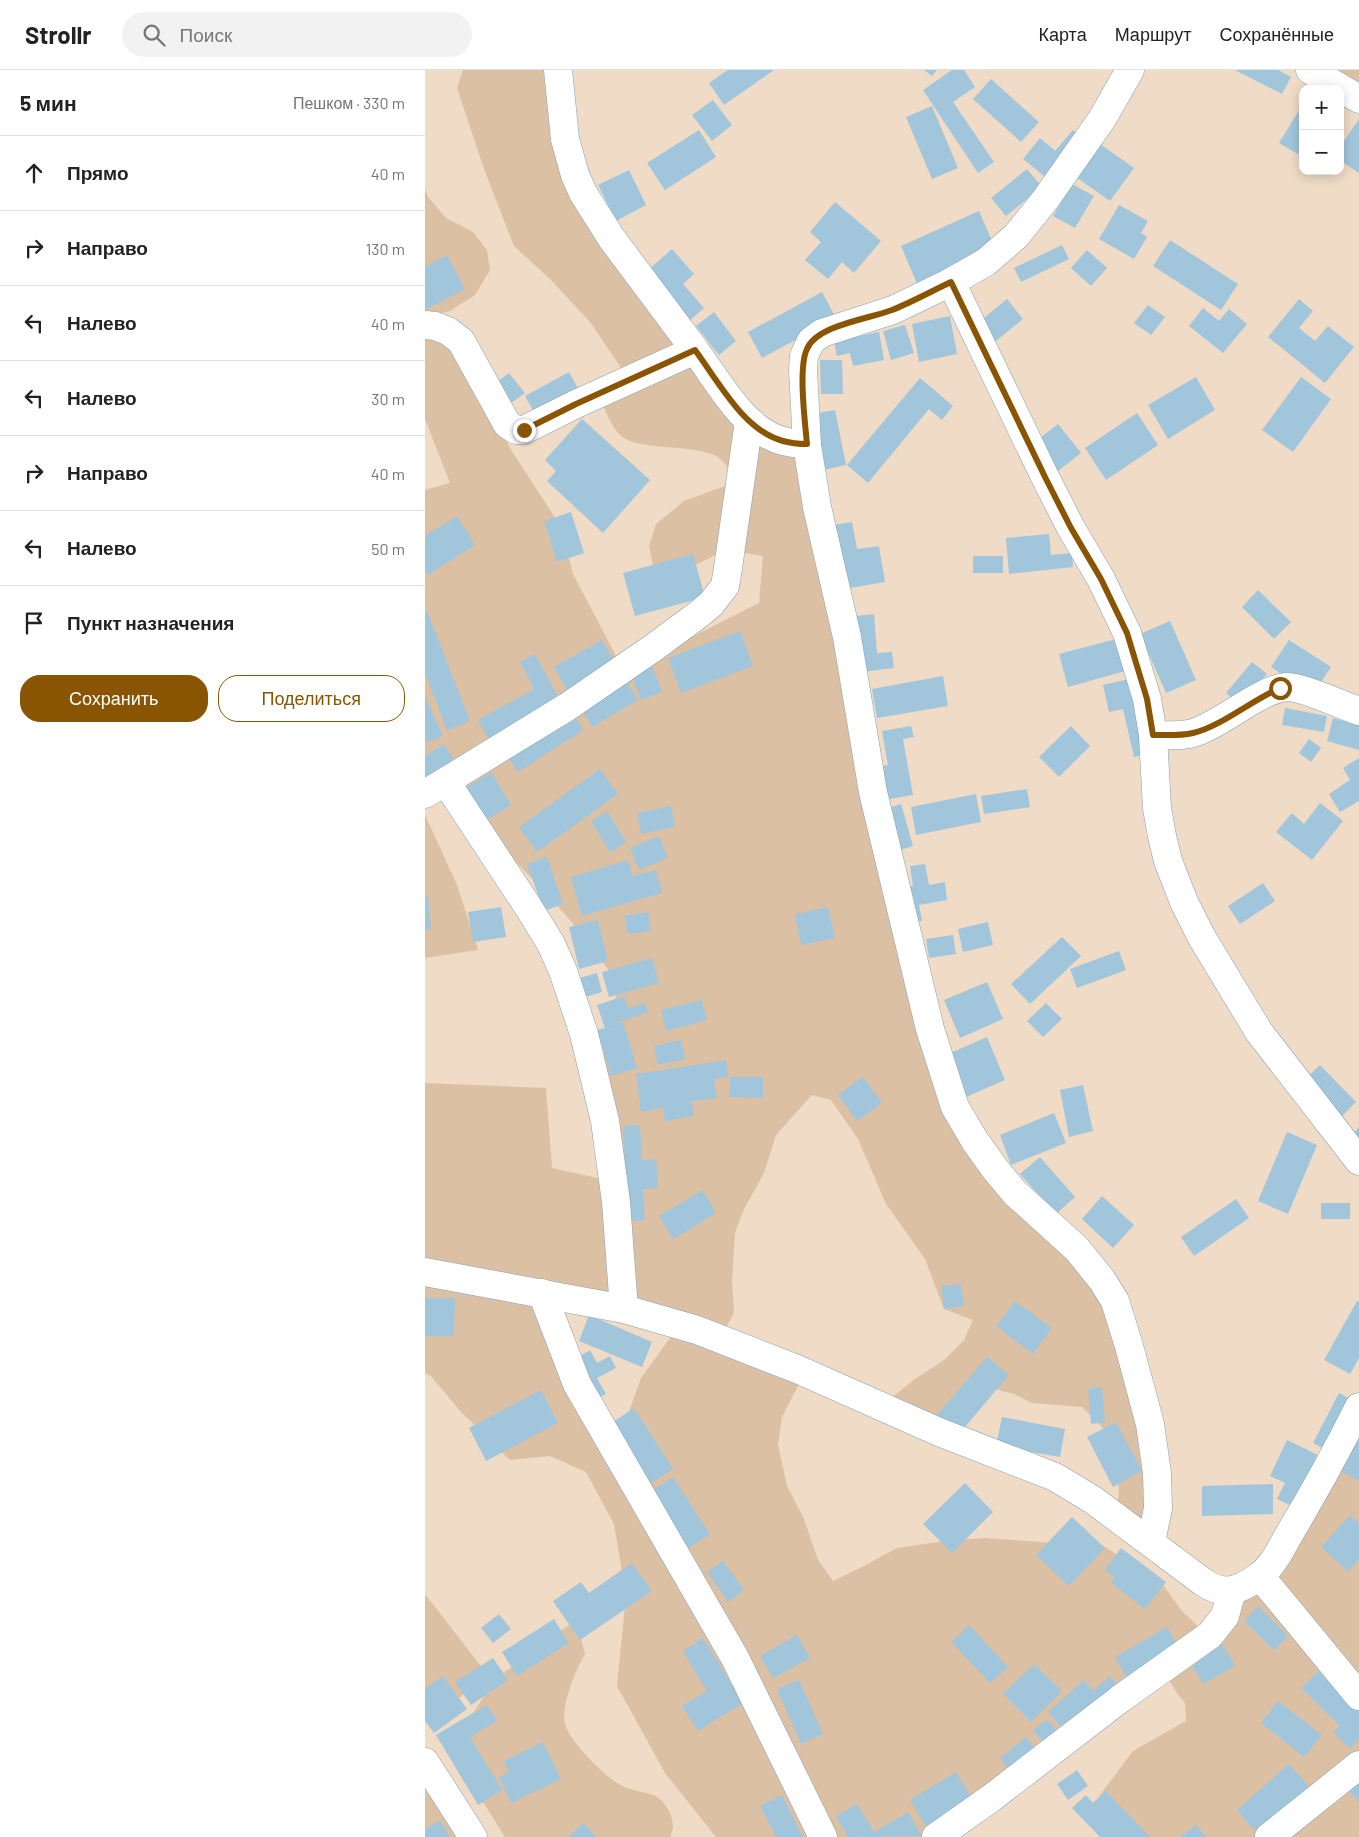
<!DOCTYPE html>
<html lang="ru">
<meta charset="utf-8">
<style>
:root{--surface:#fff;--page:#f2f2f2;--text:#222;--muted:#767676;--line:#e0e0e0;--accent:#8a5502}
body{margin:0;font-family:Barlow,sans-serif;background:var(--page);color:var(--text)}
.controls{position:absolute;right:15px;top:15px;display:grid;overflow:hidden;border-radius:10px;box-shadow:0 2px 12px #0003}
.controls button{width:45px;height:45px;display:grid;place-items:center;padding:0;border:0;border-bottom:1px solid var(--line);background:var(--surface);color:var(--text);font:25px sans-serif}
.stop{position:absolute;width:15px;height:15px;margin:-11px;border:4px solid #8a5502;border-radius:50%;background:#fff}
.stop.end{background:#8a5502;border-color:#fff;box-shadow:0 1px 5px #0008}
.list{margin:0;padding:0;list-style:none}
h2{display:flex;justify-content:space-between;align-items:center;height:65px;margin:0;padding:0 20px;font-size:21px}
h2 small{font-size:16px;font-weight:400;color:var(--muted)}
.list li{display:grid;grid-template-columns:32px 1fr auto;gap:15px;align-items:center;box-sizing:border-box;height:75px;padding:0 20px;border-top:1px solid var(--line)}
.list b{display:block;font-size:19px;white-space:nowrap}
.list em{font-size:16px;font-style:normal;color:var(--muted)}
.actions{display:flex;gap:10px;padding:15px 20px}
.actions a{flex:1;padding:11px 0;border:1px solid var(--accent);border-radius:20px;text-align:center;font-size:18px;color:var(--accent)}
.actions .main{background:var(--accent);color:#fff}
.icon{flex:none;width:28px;height:28px;fill:none;stroke:currentColor;stroke-width:2;stroke-linecap:round;stroke-linejoin:round}
.map{position:relative;flex:none;width:934px;height:1767px;overflow:hidden}
header{display:flex;align-items:center;gap:30px;box-sizing:border-box;height:70px;padding:0 25px;background:var(--surface);border-bottom:1px solid var(--line)}
header strong{font-size:24px}
nav{display:flex;gap:28px;margin-inline-start:auto;font-size:18px}
.search{width:350px;height:45px;background:var(--page);display:flex;align-items:center;gap:12px;box-sizing:border-box;padding:0 18px;border-radius:28px;color:var(--muted);font-size:19px}
main{display:flex}
aside{flex:1;background:var(--surface)}
.map>svg:first-child{display:block}
.green{fill:#efdbc6;fill-rule:evenodd}
.forest{fill:#dcc0a3;fill-rule:evenodd}
.building{fill:#a1c6dc}
.lines{fill:none;stroke-linecap:round;stroke-linejoin:round}
.minor-casing{stroke:#84a2b4;stroke-width:29}
.minor{stroke:#fff;stroke-width:28}
.route{stroke:#8a5502;stroke-width:6}
</style>
<header>
<strong>Strollr</strong>
<div class="search"><svg class="icon" aria-label="search" viewBox="0 0 24 24"><circle cx="10" cy="10" r="6"/><path d="M15 15l6 6"/></svg>Поиск</div>
<nav><a>Карта</a><a>Маршрут</a><a>Сохранённые</a></nav>
</header>
<main>
<aside>
<h2>5 мин<small>Пешком · 330 m</small></h2>
<ul class="list">
<li><svg class="icon" aria-label="ahead" viewBox="0 0 24 24"><path d="M12 20V5M6 11l6-6 6 6"/></svg><div><b>Прямо</b></div><em>40 m</em></li>
<li><svg class="icon" aria-label="right" viewBox="0 0 24 24"><path d="M7 20v-9h11M14 6l5 5-5 5"/></svg><div><b>Направо</b></div><em>130 m</em></li>
<li><svg class="icon" aria-label="left" viewBox="0 0 24 24"><path d="M17 20v-9H6M10 6l-5 5 5 5"/></svg><div><b>Налево</b></div><em>40 m</em></li>
<li><svg class="icon" aria-label="left" viewBox="0 0 24 24"><path d="M17 20v-9H6M10 6l-5 5 5 5"/></svg><div><b>Налево</b></div><em>30 m</em></li>
<li><svg class="icon" aria-label="right" viewBox="0 0 24 24"><path d="M7 20v-9h11M14 6l5 5-5 5"/></svg><div><b>Направо</b></div><em>40 m</em></li>
<li><svg class="icon" aria-label="left" viewBox="0 0 24 24"><path d="M17 20v-9H6M10 6l-5 5 5 5"/></svg><div><b>Налево</b></div><em>50 m</em></li>
<li><svg class="icon" aria-label="arrive" viewBox="0 0 24 24"><path d="M6 21V4h12l-3 4 3 4H6"/></svg><div><b>Пункт назначения</b></div></li>
</ul>
<div class="actions"><a class="main">Сохранить</a><a>Поделиться</a></div>
</aside>
<div class="map">
<svg width="934" height="1767" viewBox="0 0 934 1767">
<rect width="100%" height="100%" fill="#f1f7fb"/>
<path class="green" d="M0 0H934V1767H0ZM878 19H915V101H878Z"/>
<g class="forest">
<path d="M38 0H141L153 104 337 363 371 360 530 1043 687 1207 733 1468 690 1449 694 1423 688 1368 657 1337 607 1333 589 1324 555 1315 515 1361 456 1336 490 1309 519 1290 539 1270 548 1250 519 1239 500 1189 461 1134 433 1069 406 1030 387 1025 351 1065 339 1103 318 1141 310 1163 307 1212 309 1243 300 1260 378 1306 357 1347 353 1375 362 1416 379 1449 393 1490 408 1511 435 1498 472 1478 520 1471 561 1468 630 1473H674L738 1515 757 1541 785 1568 934 1359V1767H686L672 1729 708 1681 761 1651 760 1633 752 1623 740 1603 526 1767H291L240 1703 192 1616 201 1525 189 1454 161 1402 125 1386 85 1390 36 1342 6 1306 0 1303V1013L121 1018 127 1098 191 1112 169 1000 190 964 191 912 168 877 125 827 21 719 0 731V420L25 413 0 349V267L26 255 85 378 136 457 148 504 199 601 334 533 338 486 300 480 249 506 228 495 224 476 231 454 259 431 306 414 308 404C303 398 297 388 289 385 265 374 214 381 196 366 185 356 180 339 174 325L203 308 165 252 126 210 89 176 59 99 32 18ZM121 1225 253 1257 216 1308 200 1353 190 1372Z"/>
<path d="M902 0H934V34Z"/>
<path d="M0 119 3 127 21 148 48 162 62 180 65 200 50 225 25 241 0 247Z"/>
<path d="M0 745 32 815 53 880 0 888Z"/>
<path d="M0 1524 62 1604 15 1645 0 1651Z"/>
<path d="M151 1550 160 1584C151 1599 136 1635 140 1653 142 1669 178 1704 192 1713 202 1720 216 1721 228 1725 239 1729 248 1745 248 1756 248 1759 246 1764 245 1767H80L58 1732 30 1672 69 1610Z"/>
<path d="M0 1677 53 1767H0Z"/>
</g>
<g class="building">
<path d="M303 0H349L299 35 284 13Z"/>
<path d="M499 0H512L507 6Z"/>
<path d="M527 0H539L550 17 528 32 569 92 553 103 498 20Z"/>
<path d="M810 0H853L866 7 857 24Z"/>
<path d="M566 9 614 52 596 72 548 29Z"/>
<path d="M288 30 307 55 287 71 267 45Z"/>
<path d="M878 34V87L854 73Z"/>
<path d="M507 36 533 98 507 109 481 47Z"/>
<path d="M934 49V103L915 90V77Z"/>
<path d="M274 60 291 87 240 120 222 93Z"/>
<path d="M648 60 658 69 624 110 598 89 615 68 630 81Z"/>
<path d="M675 74 709 98 685 131 651 107Z"/>
<path d="M602 99 617 117 581 146 566 128Z"/>
<path d="M204 100 221 135 191 151 173 115Z"/>
<path d="M647 114 669 126 650 158 628 146Z"/>
<path d="M410 132 456 171 429 203 417 192 403 209 380 190 396 172 385 162Z"/>
<path d="M694 135 723 151 716 163 722 167 709 189 674 169Z"/>
<path d="M554 141 571 180 493 216 476 176Z"/>
<path d="M745 170 813 214 796 240 728 196Z"/>
<path d="M637 175 644 189 596 212 589 198Z"/>
<path d="M247 179 269 204 258 214 279 238 264 251 221 202Z"/>
<path d="M662 180 682 198 666 216 646 198Z"/>
<path d="M22 185 40 219 0 240V197Z"/>
<path d="M397 222 411 248 337 288 323 262Z"/>
<path d="M582 229 598 249 571 271 555 251Z"/>
<path d="M874 229 888 241 874 258 890 271 903 256 929 277 900 313 843 267Z"/>
<path d="M723 235 740 247 726 265 709 253Z"/>
<path d="M778 238 794 251 804 239 822 254 798 283 764 256Z"/>
<path d="M289 242 311 271 294 285 271 256Z"/>
<path d="M525 246 532 284 494 292 487 254Z"/>
<path d="M480 255 489 283 466 290 458 261Z"/>
<path d="M454 262 459 290 428 296 425 283 412 286 409 271Z"/>
<path d="M395 290H417L418 324H396Z"/>
<path d="M144 302 154 320 110 344 100 326Z"/>
<path d="M84 303 100 323 82 336 67 316Z"/>
<path d="M771 307 790 340 743 369 723 335Z"/>
<path d="M876 307 906 329 868 382 837 360Z"/>
<path d="M495 308 528 336 517 350 504 339 443 413 422 395Z"/>
<path d="M410 340 421 395 398 400 387 344Z"/>
<path d="M712 343 733 375 681 410 660 378Z"/>
<path d="M157 349 225 410 178 463 122 411 131 401 120 390Z"/>
<path d="M633 354 656 383 633 401 610 372Z"/>
<path d="M146 442 159 483 132 492 119 451Z"/>
<path d="M32 446 50 475 3 505 0 501V466Z"/>
<path d="M427 452 432 479 454 476 460 512 419 519 409 455Z"/>
<path d="M624 464 626 485 647 483 648 497 584 504 581 468Z"/>
<path d="M268 484 280 527 210 546 198 503Z"/>
<rect x="548" y="486" width="30" height="17"/>
<path d="M833 520 866 552 849 569 817 537Z"/>
<path d="M2 541 45 651 22 660 0 603V542Z"/>
<path d="M449 544 452 583 467 582 469 598 437 602 431 546Z"/>
<path d="M745 551 771 610 741 623 715 564Z"/>
<path d="M315 561 328 596 256 623 243 588Z"/>
<path d="M695 568 704 600 643 617 634 584Z"/>
<path d="M177 570 194 600 146 627 129 597Z"/>
<path d="M864 570 906 597 888 624 846 597Z"/>
<path d="M110 584 139 638 68 677 53 650 109 619 95 592Z"/>
<path d="M827 592 842 604 816 635 801 623Z"/>
<path d="M227 596 237 622 216 630 206 605Z"/>
<path d="M518 606 523 636 452 648 447 619Z"/>
<path d="M708 608 725 683 709 687 698 639 684 642 678 615Z"/>
<path d="M201 611 213 630 167 657 156 638Z"/>
<path d="M0 626 18 666 2 673 0 668Z"/>
<path d="M860 638 902 646 899 662 857 655Z"/>
<path d="M148 645 158 660 93 702 83 687Z"/>
<path d="M908 648 934 655V680L902 671Z"/>
<path d="M486 656 489 667 478 669 488 725 453 731 447 698 463 695 457 661Z"/>
<path d="M646 656 665 676 634 707 614 687Z"/>
<path d="M884 669 896 678 886 692 874 683Z"/>
<path d="M19 674 32 695 0 715V686Z"/>
<path d="M934 688V731L915 742 904 724 925 710 918 698Z"/>
<path d="M175 699 193 724 112 782 94 757Z"/>
<path d="M66 702 86 735 57 753 36 721Z"/>
<path d="M602 719 605 737 559 744 556 726Z"/>
<path d="M551 724 556 752 491 765 486 737Z"/>
<path d="M895 733 918 751 887 790 851 762 867 743 879 754Z"/>
<path d="M476 734 488 776 472 781 460 739Z"/>
<path d="M246 736 250 757 216 764 212 743Z"/>
<path d="M182 741 201 772 185 782 166 751Z"/>
<path d="M234 766 243 788 214 800 205 778Z"/>
<path d="M122 787 138 834 119 841 102 794Z"/>
<path d="M203 790 208 806 231 800 237 823 157 846 146 807Z"/>
<path d="M500 794 504 815 520 812 522 830 494 835 497 851 480 854 475 818 488 816 485 796Z"/>
<path d="M838 813 850 831 815 854 803 836Z"/>
<path d="M3 826 6 859 0 860V827Z"/>
<path d="M76 837 81 867 48 872 43 842Z"/>
<path d="M403 837 410 868 376 875 370 844Z"/>
<path d="M223 842 226 861 203 864 199 846Z"/>
<path d="M173 850 183 891 154 899 144 857Z"/>
<path d="M563 852 568 875 538 882 533 859Z"/>
<path d="M528 865 531 884 504 888 501 869Z"/>
<path d="M637 867 656 886 605 934 586 914Z"/>
<path d="M694 881 701 900 652 918 645 899Z"/>
<path d="M227 888 234 913 184 927 177 902Z"/>
<path d="M172 903 177 922 156 928 151 909Z"/>
<path d="M562 912 578 949 535 968 519 930Z"/>
<path d="M199 926 203 938 220 933 223 942 186 955 198 952 212 998 186 1006 172 960 180 958 172 935Z"/>
<path d="M277 930 282 950 241 961 236 940Z"/>
<path d="M621 933 637 949 618 967 602 951Z"/>
<path d="M562 967 580 1010 541 1027 523 984Z"/>
<path d="M256 970 260 989 233 995 229 976Z"/>
<path d="M301 990 303 1007 289 1009 292 1028 267 1031 269 1046 240 1051 238 1038 216 1042 211 1004Z"/>
<path d="M895 995 931 1032 915 1048 878 1011Z"/>
<path d="M305 1007H338V1028L304 1027Z"/>
<path d="M438 1007 457 1033 432 1051 413 1025Z"/>
<path d="M658 1015 668 1061 644 1067 635 1020Z"/>
<path d="M629 1043 641 1073 586 1095 575 1065Z"/>
<path d="M215 1055 217 1090 231 1089 233 1118 218 1119 220 1150 203 1151 198 1056Z"/>
<path d="M934 1057V1071L927 1066Z"/>
<path d="M862 1062 892 1075 863 1144 833 1131Z"/>
<path d="M615 1087 650 1127 631 1144 595 1104Z"/>
<path d="M278 1120 291 1143 248 1169 234 1146Z"/>
<path d="M677 1126 709 1155 688 1178 657 1149Z"/>
<path d="M811 1129 824 1148 769 1186 756 1167Z"/>
<rect x="896" y="1133" width="29" height="16"/>
<path d="M536 1214 539 1236 519 1239 516 1216Z"/>
<path d="M0 1228H30L29 1266H0Z"/>
<path d="M590 1231 627 1258 608 1284 571 1256Z"/>
<path d="M932 1231 934 1232V1288L925 1304 899 1290Z"/>
<path d="M164 1245 227 1272 217 1297 154 1271Z"/>
<path d="M165 1280 172 1293 185 1286 191 1298 172 1308 181 1324 172 1329 150 1289Z"/>
<path d="M562 1287 584 1305 534 1364 512 1345Z"/>
<path d="M677 1317 680 1352 666 1354 663 1319Z"/>
<path d="M116 1320 133 1353 61 1391 44 1358Z"/>
<path d="M914 1323 933 1333 906 1383 888 1373Z"/>
<path d="M209 1338 248 1399 223 1415 185 1354Z"/>
<path d="M577 1347 640 1359 635 1387 571 1376Z"/>
<path d="M691 1352 717 1401 688 1417 662 1367Z"/>
<path d="M934 1365V1411L915 1401Z"/>
<path d="M862 1370 897 1387 871 1438 852 1429 860 1413 845 1406Z"/>
<path d="M248 1407 285 1464 264 1478 226 1421Z"/>
<path d="M540 1413 568 1442 527 1483 498 1454Z"/>
<path d="M848 1414V1444L777 1446V1416Z"/>
<path d="M925 1445 934 1454V1489L923 1502 896 1477Z"/>
<path d="M647 1447 680 1478 644 1516 611 1485Z"/>
<path d="M696 1478 741 1512 720 1539 686 1513 690 1507 680 1500Z"/>
<path d="M298 1491 319 1520 303 1532 282 1502Z"/>
<path d="M207 1493 227 1521 155 1570 128 1531 156 1512 164 1523Z"/>
<path d="M833 1536 863 1566 849 1580 819 1551Z"/>
<path d="M74 1544 86 1559 68 1573 56 1558Z"/>
<path d="M129 1549 144 1573 92 1606 77 1582Z"/>
<path d="M544 1555 583 1597 565 1613 526 1572Z"/>
<path d="M742 1557 757 1583 705 1613 690 1587Z"/>
<path d="M372 1565 385 1588 348 1608 335 1586Z"/>
<path d="M278 1568 318 1633 273 1661 257 1636 282 1621 258 1581Z"/>
<path d="M796 1572 810 1596 778 1614 764 1591Z"/>
<path d="M68 1588 83 1610 46 1635 30 1612Z"/>
<path d="M609 1594 637 1621 606 1652 578 1624Z"/>
<path d="M893 1601 934 1642V1669L925 1679 908 1662 915 1656 876 1618Z"/>
<path d="M18 1606 42 1639 9 1663 0 1651V1619Z"/>
<path d="M685 1606 697 1620 644 1666 623 1642 659 1610 668 1621Z"/>
<path d="M374 1610 398 1664 376 1674 352 1619Z"/>
<path d="M853 1631 897 1665 879 1687 836 1653Z"/>
<path d="M62 1635 72 1651 45 1667 77 1720 53 1735 11 1665Z"/>
<path d="M622 1649 638 1669 624 1680 608 1660Z"/>
<path d="M601 1667 615 1685 589 1706 575 1688Z"/>
<path d="M118 1672 136 1709 86 1733 74 1707 84 1702 79 1691Z"/>
<path d="M864 1694 889 1722 836 1767 812 1740Z"/>
<path d="M652 1700 663 1716 643 1730 632 1714Z"/>
<path d="M531 1702 550 1733 504 1761 485 1730Z"/>
<path d="M934 1708V1732L922 1719Z"/>
<path d="M681 1721 725 1767H675L647 1738 661 1725 668 1733Z"/>
<path d="M357 1725 378 1767H351L335 1736Z"/>
<path d="M432 1734 449 1762 483 1742 497 1766 423 1767 411 1746Z"/>
<path d="M15 1750 25 1767H0V1759Z"/>
<path d="M159 1753 171 1767H143Z"/>
<path d="M771 1755 781 1767H755Z"/>
</g>
<g class="lines">
<g class="minor-casing">
<g id="minor">
<path d="M133 0 140 69 150 105 158 123 187 169 270 280"/>
<path d="M705 0 677 49 620 130 591 166 561 192 526 212 621 409 646 458 676 509 702 563 722 629 728 665C742 665 758 667 771 662 798 653 834 620 861 617 875 616 917 635 934 641"/>
<path d="M885 0 934 29"/>
<path d="M526 212 468 240 397 263 386 271 379 286 378 300 382 375 392 437 422 567 448 722 505 959 530 1037 550 1071 570 1099 590 1123 652 1179 677 1210 690 1231 704 1276 725 1354 732 1403 733 1438 726 1472"/>
<path d="M0 255 10 256 23 261 36 271 82 354 91 360H99L151 334 270 280C293 311 319 361 358 371 366 373 374 374 382 375"/>
<path d="M728 665 732 738 737 766 743 791 759 832 776 866 834 962 934 1091"/>
<path d="M21 712 102 835 126 874 138 901 159 964 180 1051 191 1132 199 1239"/>
<path d="M0 724 142 637 228 578 274 544 286 534 300 516 303 498 324 351"/>
<path d="M0 1202 199 1239 272 1260 372 1299 514 1362 630 1407 668 1430 778 1512C799 1526 812 1522 833 1507 848 1497 857 1476 866 1461 890 1421 913 1379 934 1337"/>
<path d="M117 1223 152 1314 310 1588 398 1767"/>
<path d="M835 1506 934 1626"/>
<path d="M0 1692 48 1767"/>
<path d="M511 1767 565 1729 695 1629 785 1565 800 1546 807 1520"/>
<path d="M844 1767 934 1695"/>
</g>
</g>
<use href="#minor" class="minor"/>
</g>
<g class="lines">
<path class="route" d="M99 360 151 334 270 280C293 311 319 361 358 371 365 373 374 374 382 374 380 352 373 297 382 279 392 255 444 249 467 240 487 232 507 221 526 212L621 409 646 458 676 509 702 563 722 629 728 665C741 665 755 666 768 663 795 657 827 630 855 618"/>
</g>
</svg>
<div class="controls">
<button>+</button>
<button>−</button>
</div>
<div class="stop" style="left:855px;top:618px"></div>
<div class="stop end" style="left:99px;top:360px"></div>
</div>
</main>
